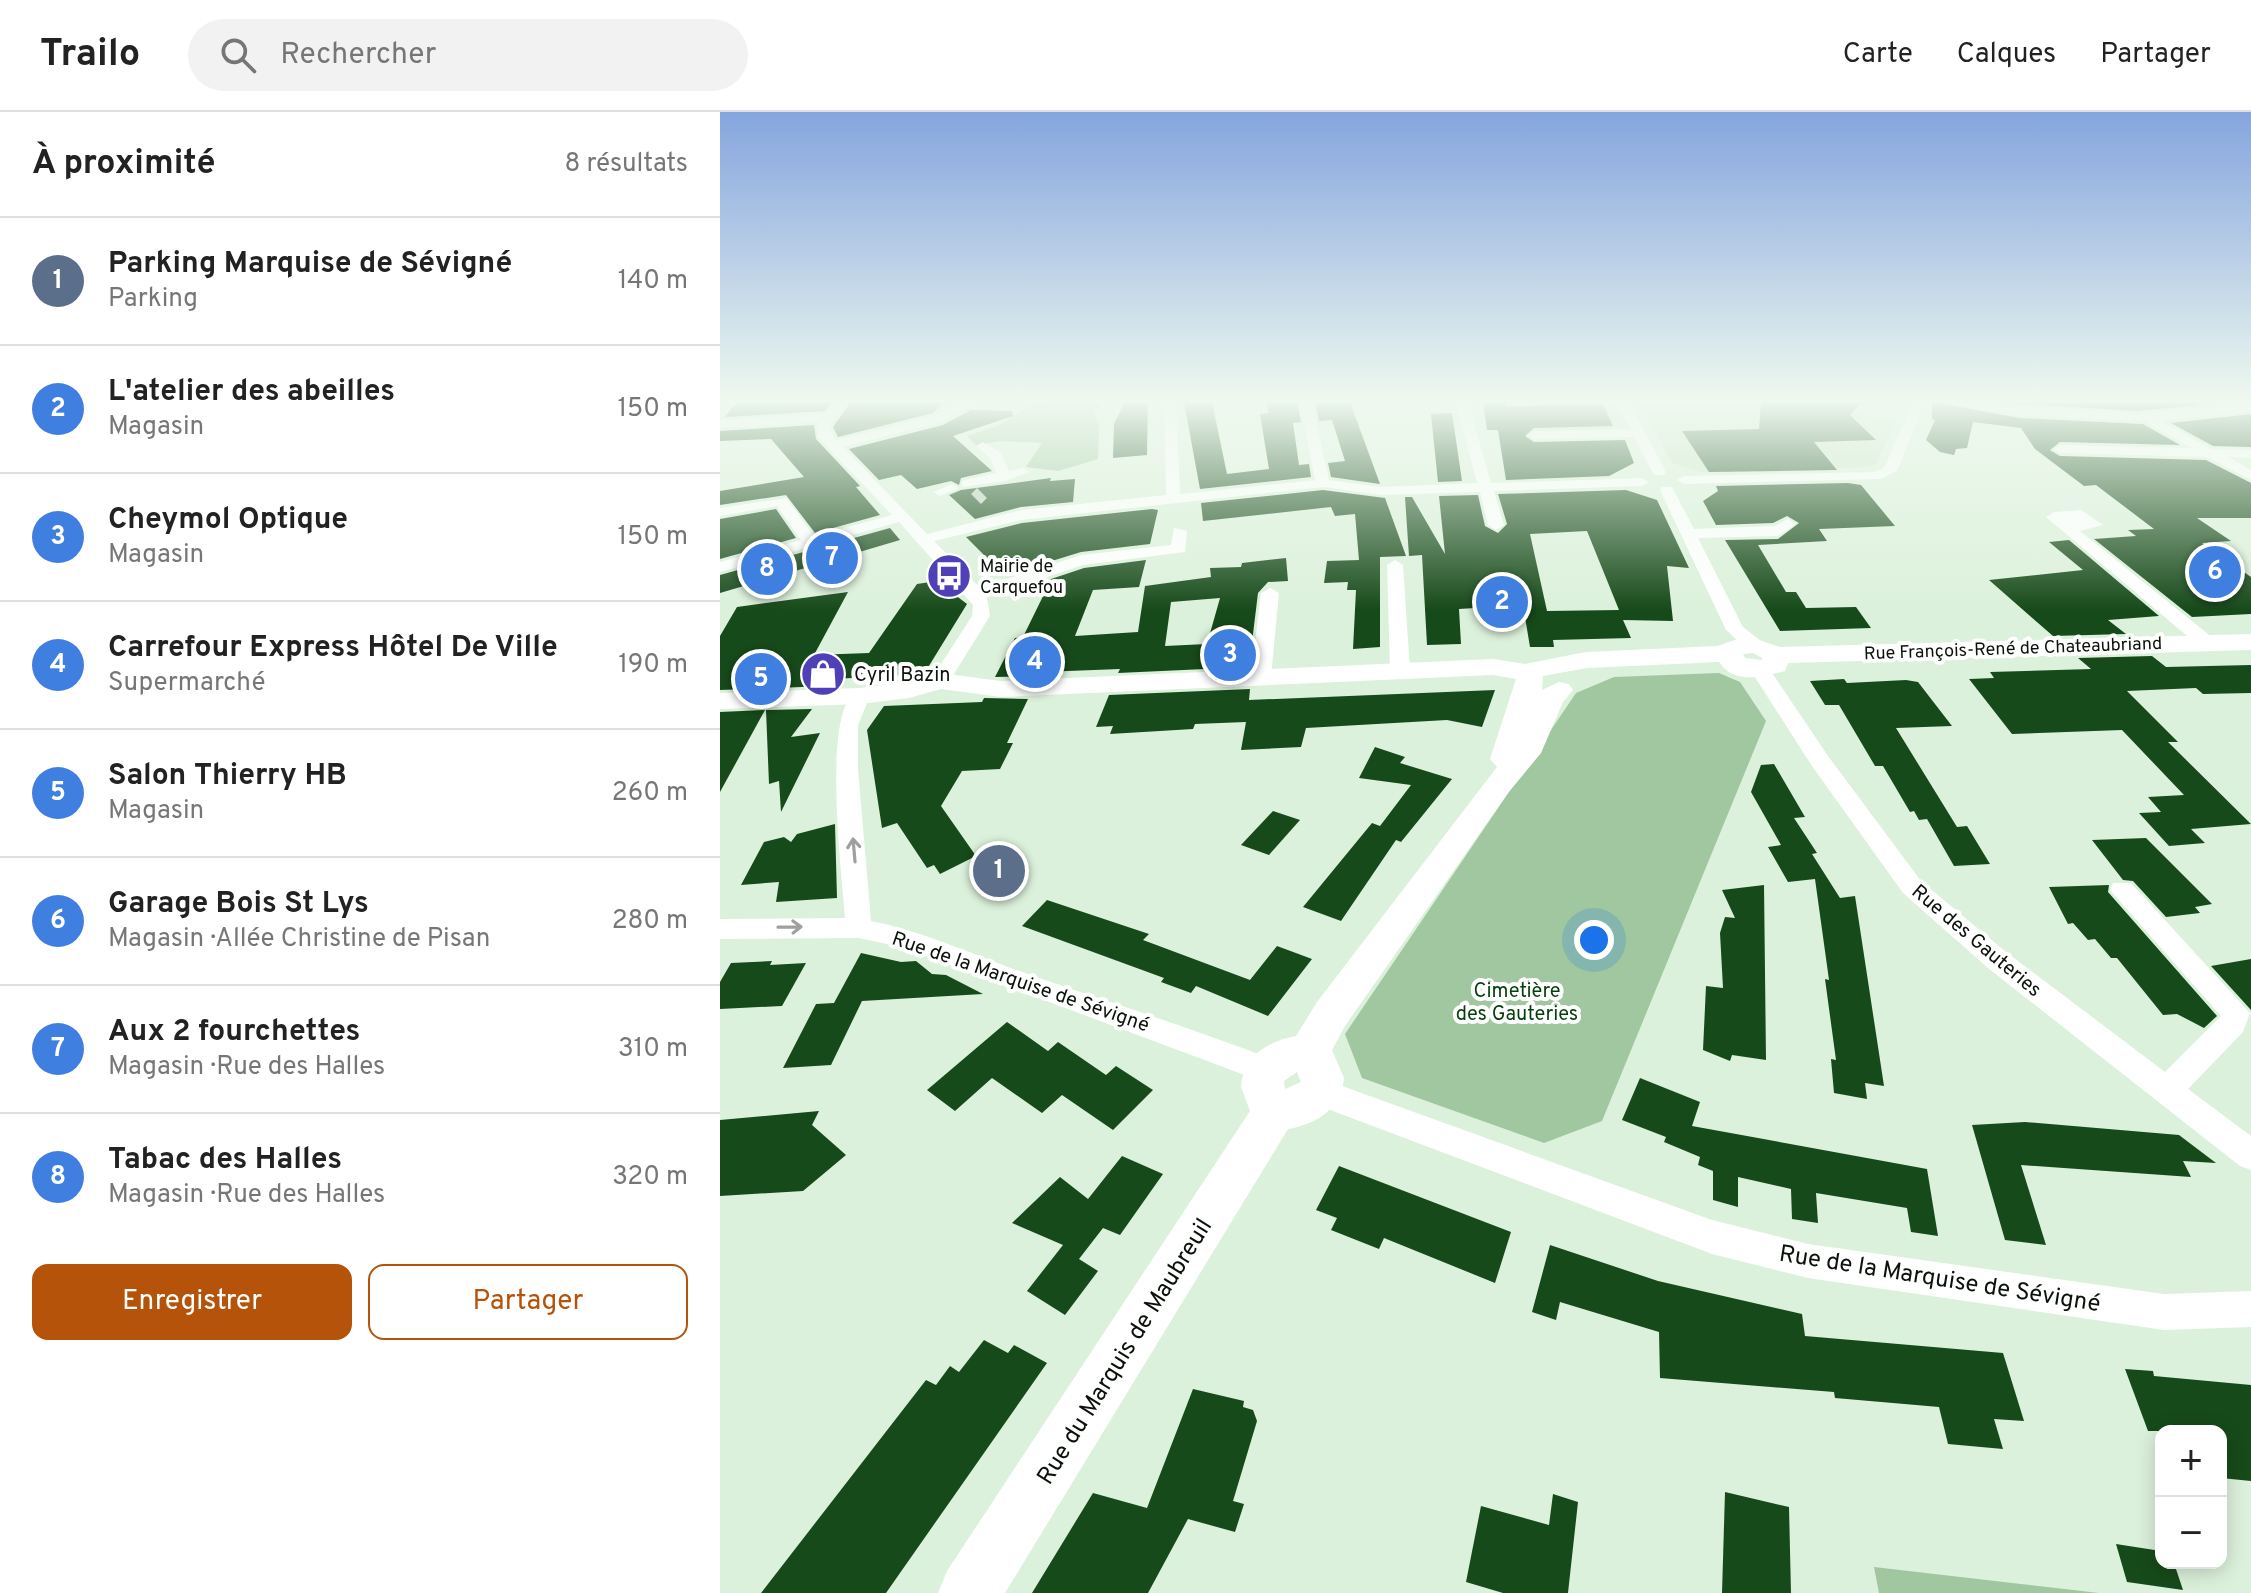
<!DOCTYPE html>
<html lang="fr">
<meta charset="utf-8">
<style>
:root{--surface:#fff;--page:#f2f2f2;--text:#222;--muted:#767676;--line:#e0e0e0;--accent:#b45309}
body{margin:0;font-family:Overpass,sans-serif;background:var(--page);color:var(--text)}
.controls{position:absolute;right:24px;bottom:24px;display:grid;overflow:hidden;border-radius:16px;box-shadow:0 4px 20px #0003}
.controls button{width:72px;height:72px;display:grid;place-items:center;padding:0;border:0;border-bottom:2px solid var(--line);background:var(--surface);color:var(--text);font:40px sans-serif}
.you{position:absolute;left:874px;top:828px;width:28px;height:28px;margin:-20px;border:6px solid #fff;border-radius:50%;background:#1a73e8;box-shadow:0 0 0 12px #1a73e833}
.badge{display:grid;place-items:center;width:52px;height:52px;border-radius:50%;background:var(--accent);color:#fff;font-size:26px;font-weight:700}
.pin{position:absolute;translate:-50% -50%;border:4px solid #fff;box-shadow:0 2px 8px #0006}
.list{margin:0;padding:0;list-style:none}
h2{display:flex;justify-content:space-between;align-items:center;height:104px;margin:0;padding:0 32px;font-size:34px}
h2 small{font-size:26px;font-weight:400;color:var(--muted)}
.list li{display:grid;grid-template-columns:52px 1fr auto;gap:24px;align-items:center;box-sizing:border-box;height:128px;padding:0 32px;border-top:2px solid var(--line)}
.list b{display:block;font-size:30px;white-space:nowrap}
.list p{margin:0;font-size:26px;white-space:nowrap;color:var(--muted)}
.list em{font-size:26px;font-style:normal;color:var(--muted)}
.actions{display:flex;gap:16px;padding:24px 32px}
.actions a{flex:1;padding:18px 0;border:2px solid var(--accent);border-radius:16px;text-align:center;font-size:28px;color:var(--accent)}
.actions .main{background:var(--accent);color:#fff}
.icon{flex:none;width:44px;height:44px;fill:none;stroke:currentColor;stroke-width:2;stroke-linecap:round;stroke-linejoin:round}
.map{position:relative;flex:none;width:1531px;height:1481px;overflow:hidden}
header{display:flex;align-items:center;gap:48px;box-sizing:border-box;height:112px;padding:0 40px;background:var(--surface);border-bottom:2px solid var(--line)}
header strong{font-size:38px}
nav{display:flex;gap:44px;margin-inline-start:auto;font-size:28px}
.search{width:560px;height:72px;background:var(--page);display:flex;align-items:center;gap:20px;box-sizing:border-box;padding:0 28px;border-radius:44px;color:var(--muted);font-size:30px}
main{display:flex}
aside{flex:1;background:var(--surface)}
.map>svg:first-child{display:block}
.built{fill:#cce6cb}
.green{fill:#a0c79f}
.building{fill:#174a1a;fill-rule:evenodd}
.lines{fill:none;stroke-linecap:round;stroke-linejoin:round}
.street-tunnel{stroke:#bdd0bc;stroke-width:14;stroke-dasharray:14 7;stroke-linecap:butt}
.street{fill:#fff;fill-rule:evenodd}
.secondary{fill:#fff;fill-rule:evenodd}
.oneway{stroke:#9da09d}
.labels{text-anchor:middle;stroke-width:8;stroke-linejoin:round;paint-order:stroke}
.far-poi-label{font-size:18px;fill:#0b120b;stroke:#fff;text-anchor:start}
.far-street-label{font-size:18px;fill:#0b120b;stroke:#fff}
.poi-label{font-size:20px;fill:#0b120b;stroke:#fff;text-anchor:start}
.street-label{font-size:20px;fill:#0b120b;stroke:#fff}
.park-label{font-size:20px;fill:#043f0b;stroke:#fff}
.near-street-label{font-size:24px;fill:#0b120b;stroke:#fff}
</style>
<header>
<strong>Trailo</strong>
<div class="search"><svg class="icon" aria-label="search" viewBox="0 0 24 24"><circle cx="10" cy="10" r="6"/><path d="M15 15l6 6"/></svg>Rechercher</div>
<nav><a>Carte</a><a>Calques</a><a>Partager</a></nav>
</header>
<main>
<aside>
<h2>À proximité<small>8 résultats</small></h2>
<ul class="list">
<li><span class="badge" style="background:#5c6f8a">1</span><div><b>Parking Marquise de Sévigné</b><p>Parking</p></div><em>140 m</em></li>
<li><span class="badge" style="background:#3f7fe0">2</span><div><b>L'atelier des abeilles</b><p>Magasin</p></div><em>150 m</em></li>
<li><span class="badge" style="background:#3f7fe0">3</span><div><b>Cheymol Optique</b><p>Magasin</p></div><em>150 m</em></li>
<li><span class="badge" style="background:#3f7fe0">4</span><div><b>Carrefour Express Hôtel De Ville</b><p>Supermarché</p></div><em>190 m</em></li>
<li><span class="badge" style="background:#3f7fe0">5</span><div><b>Salon Thierry HB</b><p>Magasin</p></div><em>260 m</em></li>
<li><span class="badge" style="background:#3f7fe0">6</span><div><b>Garage Bois St Lys</b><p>Magasin · Allée Christine de Pisan</p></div><em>280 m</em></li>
<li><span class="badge" style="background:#3f7fe0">7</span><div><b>Aux 2 fourchettes</b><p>Magasin · Rue des Halles</p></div><em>310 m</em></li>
<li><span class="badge" style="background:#3f7fe0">8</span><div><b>Tabac des Halles</b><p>Magasin · Rue des Halles</p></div><em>320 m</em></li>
</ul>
<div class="actions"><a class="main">Enregistrer</a><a>Partager</a></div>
</aside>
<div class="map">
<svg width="1531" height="1481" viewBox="0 0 1531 1481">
<rect width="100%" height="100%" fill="#dcf1db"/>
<g class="built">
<path d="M805 290H892L905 317 813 320Z"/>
<path d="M1032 292 1086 296 1177 308 1156 352 1148 355 981 360 952 351 922 293Z"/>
</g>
<g class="green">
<path d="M384 290 374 301 379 312 378 347 338 359 306 355 322 331 280 329 256 333 247 324 279 313 315 291Z"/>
<path d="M999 561 1020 570 1046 609 882 1009 824 1031 642 966 625 922 856 581 894 565Z"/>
<path d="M1154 1455 1379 1481H1159Z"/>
</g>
<g class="building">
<path d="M17 290H112L105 299 5 305Z"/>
<path d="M131 290H224L213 301 118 325 113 315Z"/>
<path d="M405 290H428L427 343 393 346 394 312Z"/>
<path d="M464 290H492L507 362 549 357 540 302 548 301 547 290H577L581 310 573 311 579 353 589 352 591 365 480 377Z"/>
<path d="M595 290H630L660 372 611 365 608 351 625 349 612 308 599 309Z"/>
<path d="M763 290H785L786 294 883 292 893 314 814 316 805 324 814 330 905 328 914 351 889 364 786 368 778 318H767Z"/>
<path d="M1041 290H1142L1130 303 1156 328 1094 330 1117 358 989 360 962 319 1039 317Z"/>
<path d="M1212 290 1300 306 1423 312 1460 333 1340 330 1330 338 1340 344 1486 348 1531 371V406H1477L1511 429 1482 431 1531 465V502L1472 505 1374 427 1416 424 1408 418 1434 417 1376 373 1364 374 1315 337 1301 316 1253 310 1247 336 1236 337 1234 343 1220 340 1206 328 1215 308 1212 307Z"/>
<path d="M1271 290H1473L1480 293 1416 299Z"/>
<path d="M251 298 292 299 293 304 233 324 272 359 241 366 239 373 231 369 197 377 181 363 159 368 129 337 223 313Z"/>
<path d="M732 301 742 369 718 370 711 302Z"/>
<path d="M1531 302V335L1493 334 1451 311Z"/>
<path d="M94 313 96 327 140 374 136 375 160 403 95 421 66 383 0 393V379L84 365 51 327 0 329V319Z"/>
<path d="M331 366 330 369 355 367 353 390 301 395 255 407 229 383 241 378Z"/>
<path d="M1128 371 1141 373 1175 414 1099 417 1107 429 1038 433 1066 480H1076L1086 496 1136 495 1151 516 1060 519 1005 428 1058 427 1079 411 1067 404 1053 411 996 413 983 389 998 379 996 374Z"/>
<path d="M603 378 665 386 686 444 660 445V535L633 537 636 478H627L628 470 604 471 607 449 639 448 635 402 615 404 611 395 483 409 481 391Z"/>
<path d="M906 378 937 388 969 456 947 454 953 509 903 508 911 526 833 528 834 535H810L803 493 739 497 741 532 707 533 702 443 689 444 685 385H692L725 442 719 384 758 383 765 414 778 421 787 412 778 382ZM867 419 899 498 827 499 810 422Z"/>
<path d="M56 397 76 426 0 447V407Z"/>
<path d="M432 397 438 398 430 432 361 440 335 448 277 456 246 425 302 411Z"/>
<path d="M170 416 180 428 0 481V463Z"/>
<path d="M1349 428 1439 504 1388 508 1406 522 1333 524 1269 468 1363 458 1329 430Z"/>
<path d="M566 446 568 469 548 470 538 481 529 555 398 561 400 557 322 560 319 564 275 565 295 526 303 525 327 476H321L325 469 364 456 426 448 419 475 373 478 355 524 418 520 425 474 491 465 490 456 521 455 522 451ZM500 486 487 532 445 534 451 490Z"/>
<path d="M217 469 247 492 204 562 114 567 109 574 0 578V524L17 495 128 480 94 543 149 541 197 472Z"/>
<path d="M1432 544 1446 555 1531 553V581L1483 582 1476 576 1407 579 1458 630H1448L1531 712 1471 717 1485 731 1449 734 1419 701 1441 700 1428 685 1464 683 1402 618 1292 622 1249 567 1274 566 1270 560 1371 557 1358 546Z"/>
<path d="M1124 567 1127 571 1186 568 1198 570 1232 614 1176 616 1237 715 1247 714 1270 752 1234 754 1207 707 1199 708 1194 699 1190 700 1163 654H1155L1119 593H1105L1090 569Z"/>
<path d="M530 577 529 588 775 578 762 615 727 608 586 616 581 635 521 638 526 610 475 612 473 617 390 622 393 614 376 615 389 583Z"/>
<path d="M264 586 308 587 287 631H293L280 657 242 659 221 694 256 744 220 762 214 753 207 756 177 711 162 716 147 618 164 594 262 590Z"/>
<path d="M92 597 71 625 100 621 61 700 59 669 49 672 46 598Z"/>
<path d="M45 598 0 680V600Z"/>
<path d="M655 635 685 645 680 651 732 667 681 730 676 728 621 809 583 795 652 711 660 714 691 673 639 666Z"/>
<path d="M1054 652 1085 705 1074 706 1097 741 1092 742 1120 786 1135 784 1164 974 1145 971 1147 987 1114 981 1111 947 1116 948 1105 867 1109 868 1095 767 1068 770 1048 735 1061 733 1031 680 1041 653Z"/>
<path d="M553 699 580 708 549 743 521 733Z"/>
<path d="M115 712 117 786 56 790 59 770 21 773 44 730 64 725 71 730 77 722Z"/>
<path d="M1426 726 1492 792 1475 795 1480 801 1446 805 1413 769 1403 768 1372 728Z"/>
<path d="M1044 773 1046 948 1012 943 1010 949 983 938 986 874 1003 876 1000 821 1005 805 1015 806 1002 778Z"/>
<path d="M1389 773 1388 780 1497 904 1484 916 1457 902 1443 903 1397 846H1391L1375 827 1368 828 1353 811 1348 812 1329 775Z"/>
<path d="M327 788 429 822 423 828 530 868 557 834 592 847 548 904 476 874 471 881 441 870 444 866 302 814Z"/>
<path d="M141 841 181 850 196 849 212 862 226 863 263 882 142 889 111 953 63 956 96 892 114 891Z"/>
<path d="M1531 847V898L1491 854Z"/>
<path d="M52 849 50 853 86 851 62 894 0 897V870L11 851Z"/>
<path d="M287 910 328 939 338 930 386 963 396 954 433 978 393 1018 342 983 322 1001 272 966 235 999 207 978Z"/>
<path d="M920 966 980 990 972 1014 1207 1057 1218 1124 1191 1120 1187 1096 1096 1081 1098 1111 1072 1107 1071 1077 1018 1065V1095L993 1088V1059L978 1053 980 1045 944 1030 946 1025 902 1008Z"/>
<path d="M99 999 92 1013 126 1043 83 1079 0 1084V1008Z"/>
<path d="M1305 1010 1459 1023 1496 1051 1463 1049 1471 1065 1301 1053 1326 1133 1285 1128 1252 1013Z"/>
<path d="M402 1044 443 1062 400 1123 383 1116 359 1147 378 1159 345 1203 307 1179 343 1133 292 1111 340 1065 368 1087Z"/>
<path d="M619 1054 791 1120 775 1171 664 1126 659 1137 611 1118 617 1106 596 1098Z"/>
<path d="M830 1133 938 1169 1082 1202 1085 1224 1283 1241 1304 1309 1274 1307 1283 1337 1228 1332 1219 1295 1115 1286 1114 1280 940 1266 939 1220 840 1190 836 1208 812 1200Z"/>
<path d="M264 1228 288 1241 294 1233 327 1251 166 1481H41L206 1268 216 1273 230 1254 239 1260Z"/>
<path d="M1405 1257 1433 1259 1434 1264 1531 1273V1369L1501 1366V1319H1428Z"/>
<path d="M473 1277 524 1289 523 1295 533 1298 537 1309 513 1389 524 1392 515 1420 468 1407 428 1481H312L373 1381 427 1396Z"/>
<path d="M1005 1380 1069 1395 1071 1481H1002Z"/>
<path d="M833 1382 858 1390 848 1481H783L746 1470 761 1394 829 1413Z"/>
<path d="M1396 1432 1441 1439V1451H1454L1463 1478 1407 1470Z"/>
</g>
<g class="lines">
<path class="street-tunnel" d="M256 387 262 381"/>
<g class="street">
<path d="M116 290H128L109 315 116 328 214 304 243 290H259L222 310 123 335 207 422 301 398 446 383 444 290H456L460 382 595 368 580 290H592L609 368 661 375 757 371 736 290H748L771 371 922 366 929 370 922 374 774 379 784 413 776 418 768 413 760 380 661 383 603 375 301 408 214 429 260 476 361 443 451 433 454 416 467 419 465 440 363 453 267 485 270 504 227 573 220 575 210 569 252 504 253 493 179 410 0 460V450L81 428 57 394 0 404V396L66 386 94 424 172 403 98 325 97 315 100 310 0 316V308L106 302Z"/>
<path d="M897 290H909L946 360 944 363H934L914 325 814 327 808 323 814 319 911 317Z"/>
<path d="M1193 290H1205L1177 359 1161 367 964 372 957 368 964 364 1154 360 1164 356Z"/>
<path d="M1217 290 1416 302 1531 291V299L1441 309 1492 337 1531 338V346L1508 345 1531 358V368L1487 345 1340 341 1333 337 1340 333 1472 336 1424 309 1300 303Z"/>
<path d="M263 330 281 341 289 359 303 356 310 360 285 369 242 375V369L276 361 270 346 256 334Z"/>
<path d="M232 372 239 376 220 384 213 380Z"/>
<path d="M942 375H952L974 417 1054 414 1068 407 1076 412 1058 424 978 426 1023 515 1041 529V537H1027L1006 518 940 378Z"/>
<path d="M1361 398 1383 413 1360 419 1493 526V534H1479L1326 405 1334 400Z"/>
<path d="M675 448 683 453 690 558 680 564 670 558 667 453Z"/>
<path d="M550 476 559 481 551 564 541 570 531 564 541 481Z"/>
<path d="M1041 553 1048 555 1108 644 1201 769 1286 840 1445 960 1501 904 1390 778 1393 771H1411L1530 901 1523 920 1468 977 1531 1024V1058L1520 1054 1268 856 1183 781 1092 654 1031 559Z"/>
<path d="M140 578 150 584 138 613V657L151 809C206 820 255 844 308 862 391 891 474 917 557 949L561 958 557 967 546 971 185 836 139 826 0 827V807L125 806C123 770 99 588 140 578Z"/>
<path d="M600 966 992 1108 1088 1132 1444 1182 1531 1179V1215L1444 1218 1088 1166 992 1142 589 990 585 980 589 970Z"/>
</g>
<path class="secondary" d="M1531 522V538L1068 551 1065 559C1043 565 1014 573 999 550L867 556 823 564 822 578 839 570 849 572 853 578 843 590 821 641 788 681 625 914 612 938 624 966C621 997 597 1012 568 1017L285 1481H218L227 1459 530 999 521 975C523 944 548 929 576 924L597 890 777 655 770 647 796 567 773 563 281 585 221 577 189 586 140 592 0 597V581L140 576 187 570 220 561 281 569 773 547 805 552 866 540 997 534 1027 524 1060 535ZM1033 541 1042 546V548L1025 546 1023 542ZM577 960 581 970 565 977 564 969Z"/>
</g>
<defs><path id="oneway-shaft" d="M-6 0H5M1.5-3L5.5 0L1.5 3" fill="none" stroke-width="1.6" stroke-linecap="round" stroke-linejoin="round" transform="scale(2)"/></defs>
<g class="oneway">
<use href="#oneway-shaft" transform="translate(134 738) rotate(-95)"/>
<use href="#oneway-shaft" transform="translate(70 815) rotate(-1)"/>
</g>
<linearGradient id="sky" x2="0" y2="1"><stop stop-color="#84a5de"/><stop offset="0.58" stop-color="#eff9ef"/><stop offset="1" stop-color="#eff9ef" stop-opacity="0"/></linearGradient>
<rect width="1531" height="498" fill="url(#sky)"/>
<defs>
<g id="bus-disc" transform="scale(2.3)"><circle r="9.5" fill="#5040b8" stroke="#fff"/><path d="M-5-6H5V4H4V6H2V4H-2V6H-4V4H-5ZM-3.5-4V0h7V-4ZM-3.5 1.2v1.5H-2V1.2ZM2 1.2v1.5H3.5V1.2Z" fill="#fff"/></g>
<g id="shop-disc" transform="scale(2.3)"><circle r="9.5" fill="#5040b8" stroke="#fff"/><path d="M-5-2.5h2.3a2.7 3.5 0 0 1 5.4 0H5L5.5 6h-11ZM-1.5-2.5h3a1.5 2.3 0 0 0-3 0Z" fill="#fff"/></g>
</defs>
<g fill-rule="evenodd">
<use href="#bus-disc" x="229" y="464"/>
<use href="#shop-disc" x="103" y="562"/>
</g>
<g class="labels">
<g class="far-poi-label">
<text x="260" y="460">Mairie de<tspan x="260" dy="21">Carquefou</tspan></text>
</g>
<g class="far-street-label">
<text transform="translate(1293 536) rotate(-2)" y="6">Rue François-René de Chateaubriand</text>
</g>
<g class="poi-label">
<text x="134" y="569">Cyril Bazin</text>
</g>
<g class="street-label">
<text transform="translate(1257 828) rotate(40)" y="7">Rue des Gauteries</text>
<text transform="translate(301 869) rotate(19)" y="7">Rue de la Marquise de Sévigné</text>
</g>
<g class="park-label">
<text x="797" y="885">Cimetière<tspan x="797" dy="23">des Gauteries</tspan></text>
</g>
<g class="near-street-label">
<text transform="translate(1220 1166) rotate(9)" y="8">Rue de la Marquise de Sévigné</text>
<text transform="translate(404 1239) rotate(-58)" y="8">Rue du Marquis de Maubreuil</text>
</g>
</g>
</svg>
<div class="controls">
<button>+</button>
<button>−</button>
</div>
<div class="you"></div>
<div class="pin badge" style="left:279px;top:759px;background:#5c6f8a">1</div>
<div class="pin badge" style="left:782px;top:490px;background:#3f7fe0">2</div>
<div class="pin badge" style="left:510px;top:543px;background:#3f7fe0">3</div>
<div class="pin badge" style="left:315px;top:550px;background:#3f7fe0">4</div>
<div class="pin badge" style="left:41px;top:567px;background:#3f7fe0">5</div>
<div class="pin badge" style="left:1495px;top:460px;background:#3f7fe0">6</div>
<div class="pin badge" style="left:112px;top:446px;background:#3f7fe0">7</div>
<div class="pin badge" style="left:47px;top:457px;background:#3f7fe0">8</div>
</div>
</main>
